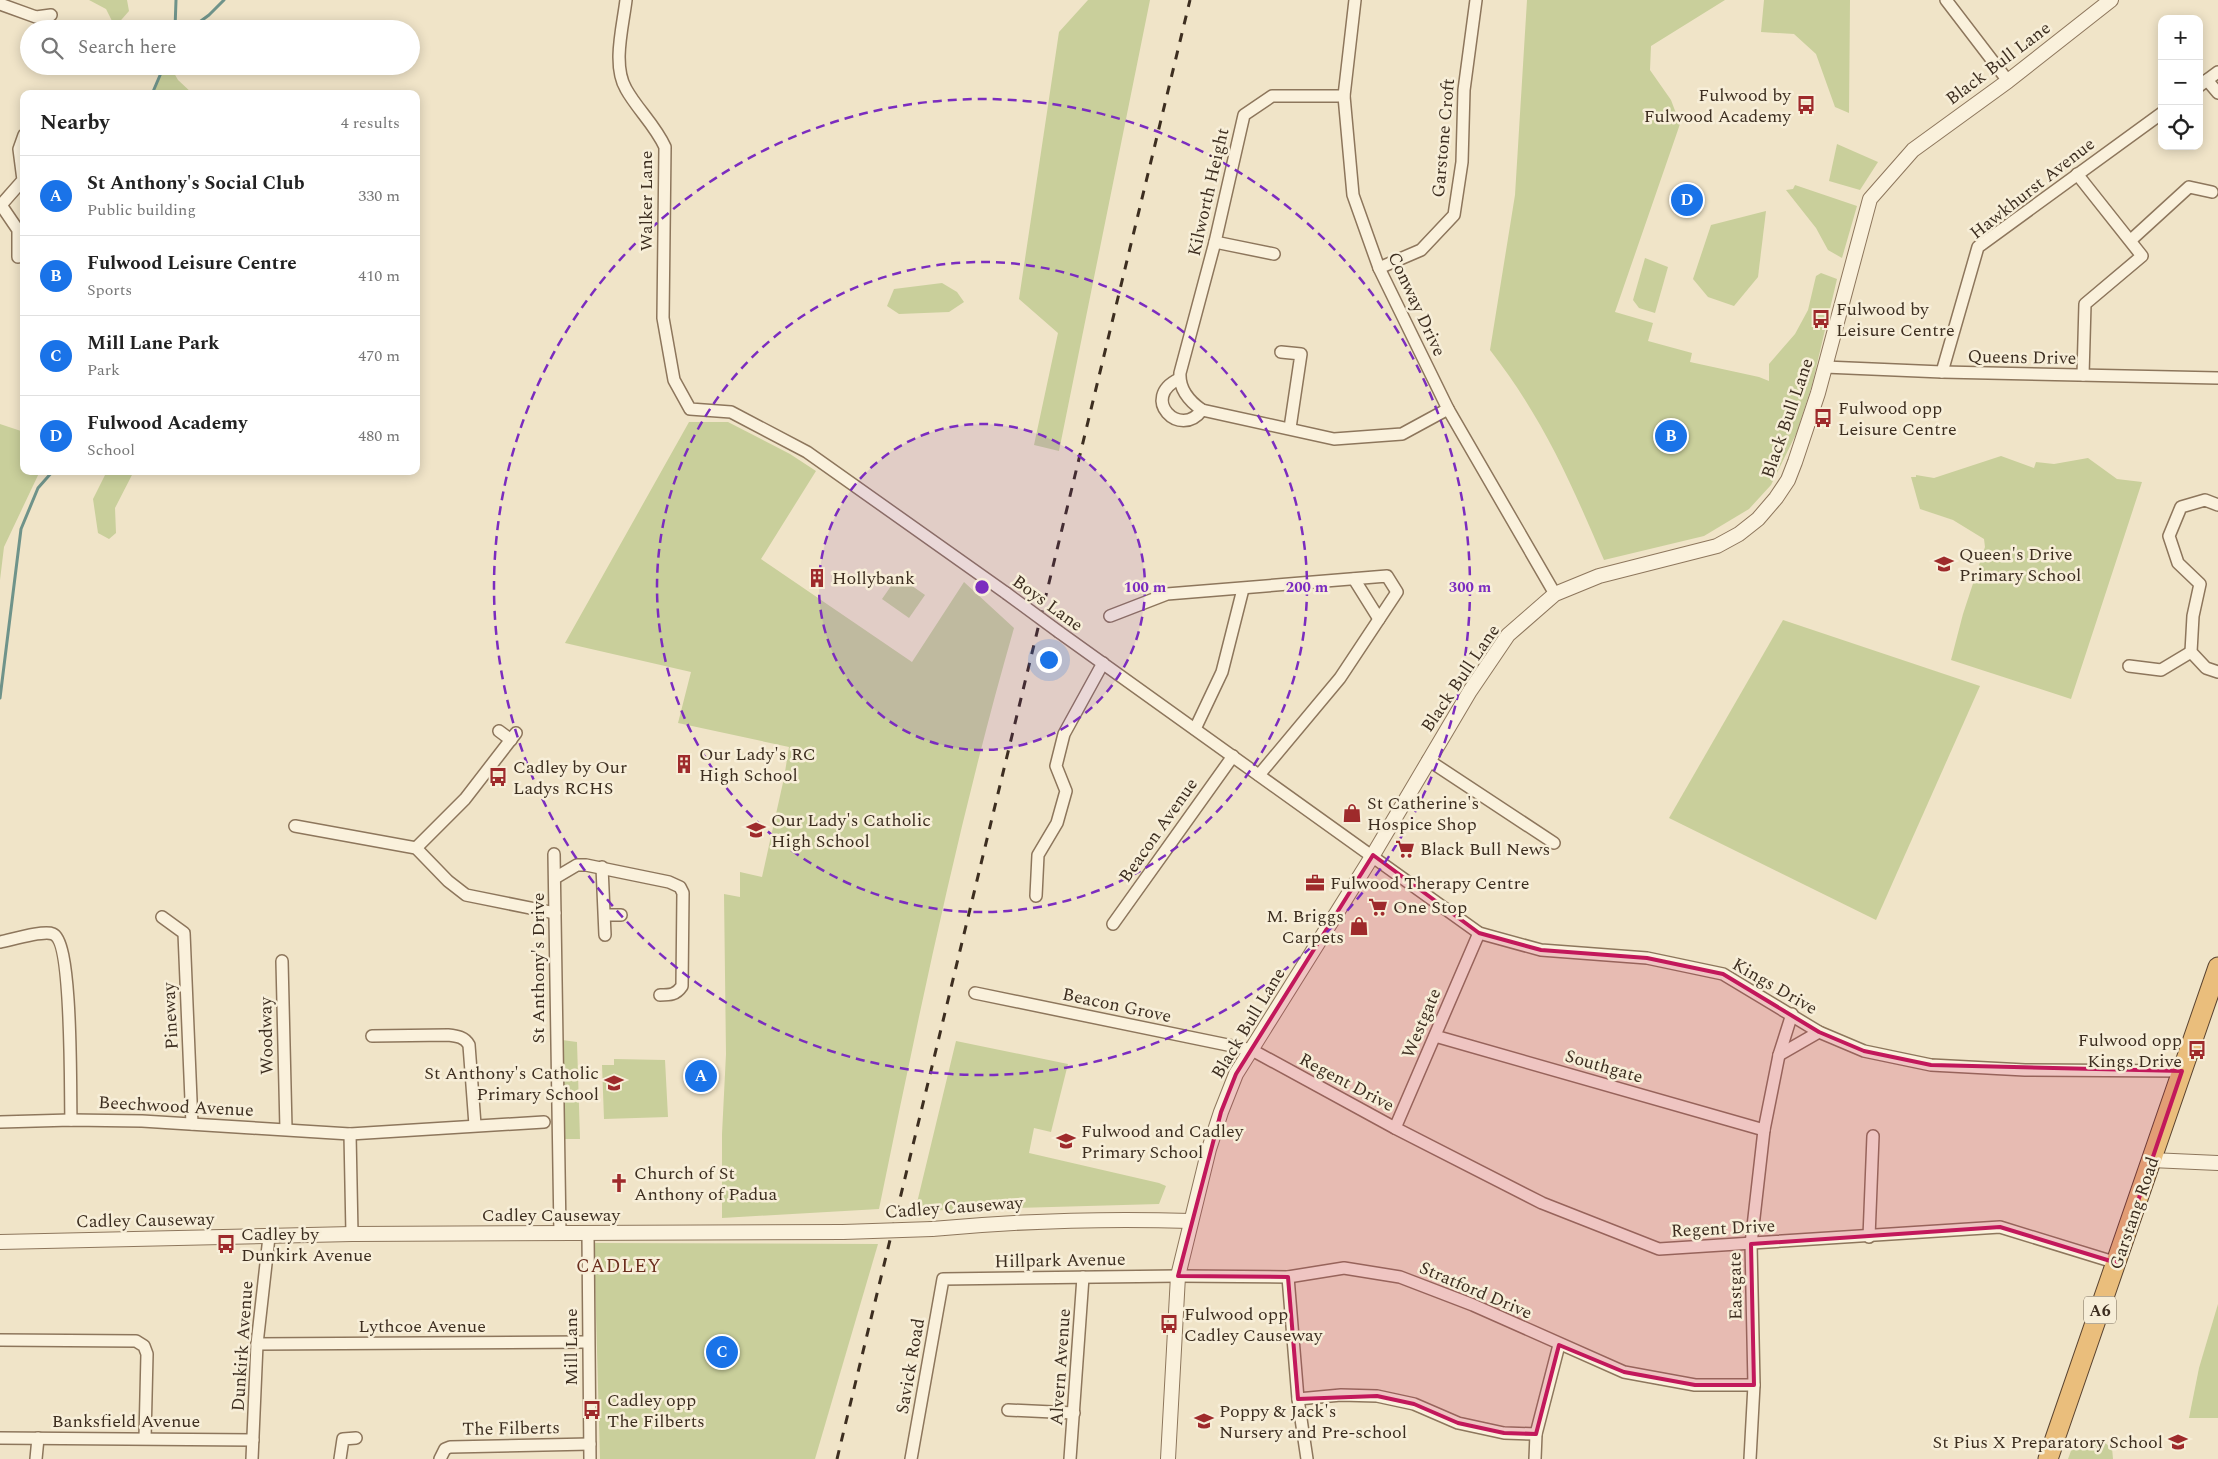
<!DOCTYPE html>
<meta charset="utf-8">
<style>
:root{--surface:#fff;--page:#f2f2f2;--text:#222;--muted:#767676;--line:#e0e0e0;--accent:#1a73e8}
body{margin:0;font-family:Spectral,serif;background:var(--page);color:var(--text)}
.controls{position:absolute;right:15px;top:15px;display:grid;overflow:hidden;border-radius:10px;box-shadow:0 2px 12px #0003}
.controls button{width:45px;height:45px;display:grid;place-items:center;padding:0;border:0;border-bottom:1px solid var(--line);background:var(--surface);color:var(--text);font:25px sans-serif}
.you{position:absolute;left:1048px;top:659px;width:18px;height:18px;margin:-12px;border:4px solid #fff;border-radius:50%;background:#1a73e8;box-shadow:0 0 0 8px #1a73e833}
.badge{display:grid;place-items:center;width:32px;height:32px;border-radius:50%;background:var(--accent);color:#fff;font-size:16px;font-weight:700}
.pin{position:absolute;translate:-50% -50%;border:2px solid #fff;box-shadow:0 1px 5px #0006}
.list{margin:0;padding:0;list-style:none}
h2{display:flex;justify-content:space-between;align-items:center;height:65px;margin:0;padding:0 20px;font-size:21px}
h2 small{font-size:16px;font-weight:400;color:var(--muted)}
.list li{display:grid;grid-template-columns:32px 1fr auto;gap:15px;align-items:center;box-sizing:border-box;height:80px;padding:0 20px;border-top:1px solid var(--line)}
.list b{display:block;font-size:19px;white-space:nowrap}
.list p{margin:0;font-size:16px;white-space:nowrap;color:var(--muted)}
.list em{font-size:16px;font-style:normal;color:var(--muted)}
.icon{flex:none;width:28px;height:28px;fill:none;stroke:currentColor;stroke-width:2;stroke-linecap:round;stroke-linejoin:round}
.map{position:relative;flex:none;width:2218px;height:1459px;overflow:hidden}
.search{position:absolute;background:var(--surface);box-shadow:0 2px 12px #0003;left:20px;top:20px;width:400px;height:55px;display:flex;align-items:center;gap:12px;box-sizing:border-box;padding:0 18px;border-radius:28px;color:var(--muted);font-size:19px}
.panel{position:absolute;background:var(--surface);box-shadow:0 2px 12px #0003;left:20px;top:90px;width:400px;height:385px;border-radius:10px}
.map>svg:first-child{display:block}
.green{fill:#c9cf9b}
.lines{fill:none;stroke-linecap:round;stroke-linejoin:round}
.stream{stroke:#6f938a;stroke-width:3}
.minor-casing{stroke:#8d765c;stroke-width:14}
.tertiary-casing{stroke:#8d765c;stroke-width:16}
.trunk-casing{stroke:#5b4430;stroke-width:21}
.minor{stroke:#faf1dc;stroke-width:11}
.tertiary{stroke:#faf1dc;stroke-width:14}
.trunk{stroke:#eabe7c;stroke-width:19}
.rail{stroke:#3d2e20;stroke-width:3;stroke-dasharray:9 9;stroke-linecap:butt}
.minor-bridge-casing{stroke:#8d765c;stroke-width:14;stroke-linecap:butt}
.tertiary-bridge-casing{stroke:#8d765c;stroke-width:16;stroke-linecap:butt}
.minor-bridge{stroke:#faf1dc;stroke-width:11}
.tertiary-bridge{stroke:#faf1dc;stroke-width:14}
.marked{fill:#c2185b;fill-opacity:0.2;stroke:#c2185b;stroke-width:4;stroke-linejoin:round}
.ring{fill:none;stroke:#7b2cbf;stroke-width:2.5;stroke-dasharray:9 6}
.labels{text-anchor:middle;stroke-width:5;stroke-linejoin:round;paint-order:stroke}
.shield{fill:#f7eed8;stroke:#756857;stroke-width:1}
.shield-label{font-size:16px;font-weight:bold;fill:#3d2e20}
.street-label{font-size:18px;fill:#3d2e20;stroke:#f7eed8}
.poi-label{font-size:18px;fill:#3d2e20;stroke:#f7eed8;text-anchor:start}
.neighbourhood-label{font-size:19px;letter-spacing:1px;fill:#6b2e1e;stroke:#f7eed8}
.centre{fill:#7b2cbf;stroke:#f7eed8;stroke-width:2.5}
.ring-label{font-size:15px;text-anchor:middle;font-weight:bold;fill:#7b2cbf;stroke:#f7eed8;stroke-width:5;stroke-linejoin:round;paint-order:stroke}
</style>
<div class="map">
<svg width="2218" height="1459" viewBox="0 0 2218 1459">
<rect width="100%" height="100%" fill="#f0e4c8"/>
<g class="green">
<path d="M89 0H127L129 11 115 27 106 9Z"/>
<path d="M1088 0H1150L1059 451 1034 445 1058 333 1019 299 1059 32Z"/>
<path d="M1527 0H1725L1651 46 1650 70 1671 100 1680 124 1615 312 1653 323 1648 341 1692 353 1690 362 1759 377 1769 381V364L1795 334 1808 310 1816 276 1821 273 1837 279 1812 385 1797 432 1771 485 1749 509 1704 536 1604 560C1571 483 1543 418 1490 350L1515 195Z"/>
<path d="M1764 0H1850L1849 113 1835 107 1816 54 1794 34 1761 32Z"/>
<path d="M163 66H170L178 80 193 94H153Z"/>
<path d="M1837 144 1878 162 1860 190 1829 181Z"/>
<path d="M1795 185 1857 206 1842 258 1828 250 1816 228 1786 190 1793 189Z"/>
<path d="M1766 211 1758 277 1734 306 1708 297 1693 279 1711 225Z"/>
<path d="M1645 258 1668 267 1655 313 1639 308 1633 300Z"/>
<path d="M942 283 957 292 964 302 949 312 899 314 887 306 894 289Z"/>
<path d="M689 422H728L790 454 816 471 761 559 912 662 964 582 1014 628C959 819 919 1014 879 1209L722 1218V1134L726 1054 724 894 740 897V872L762 877 784 778 789 747 678 723 691 672 565 643Z"/>
<path d="M0 424 24 432V471H40L4 547 0 580Z"/>
<path d="M2001 456 2034 468 2036 462 2054 464 2088 458 2117 479 2142 482 2071 699 1951 660 1963 614 1985 547 1984 539 1953 520 1920 509 1911 477H1916V475L1934 478Z"/>
<path d="M107 471H134L115 508 116 533 109 539 98 533 93 499Z"/>
<path d="M898 576 925 595 909 618 882 599Z"/>
<path d="M1783 620 1980 686 1876 920 1669 818Z"/>
<path d="M562 1040 577 1042 580 1139H562Z"/>
<path d="M956 1041 1068 1064 1051 1132 1034 1128 1029 1153 1159 1183 1166 1186 1159 1204 915 1211Z"/>
<path d="M614 1059 665 1060 668 1117 604 1119 602 1065H614Z"/>
<path d="M594 1243 878 1244 815 1459H600Z"/>
<path d="M2218 1304V1418H2189L2199 1368Z"/>
<path d="M2075 1440 2090 1443 2102 1441 2112 1448 2113 1459H2068Z"/>
</g>
<g class="lines">
<g class="stream">
<path d="M175 29 176 0"/>
<path d="M190 29 209 15 224 0"/>
<path d="M152 94 164 66"/>
<path d="M0 698 21 529 38 488 53 471"/>
</g>
<g class="minor-casing">
<g id="minor">
<path d="M626 0C623 26 612 65 626 89 637 109 655 125 665 147L663 318 674 380 690 409 731 412 807 452 1006 593"/>
<path d="M1355 0 1344 96 1353 195 1379 268 1448 409 1555 594"/>
<path d="M1946 0 2008 81"/>
<path d="M0 4 36 17 51 15"/>
<path d="M2207 80 2218 93"/>
<path d="M2199 86 2218 72"/>
<path d="M1344 96H1272L1244 115 1215 242 1180 373C1179 389 1189 401 1202 410L1334 439 1402 434 1448 409"/>
<path d="M2077 174 2142 256 2085 304 2083 375"/>
<path d="M2131 240 2189 187 2212 192"/>
<path d="M1215 242 1274 254"/>
<path d="M18 257V230L1 205 23 180 19 149 24 135"/>
<path d="M1379 268 1421 250 1454 215 1462 162 1464 90 1476 0"/>
<path d="M1281 352 1301 354 1290 428"/>
<path d="M1825 367 1942 372 2218 378"/>
<path d="M1942 372 1978 247 2162 113"/>
<path d="M1179 379C1139 398 1180 440 1202 410"/>
<path d="M2218 505 2205 500 2181 507 2169 536 2178 563 2200 584 2193 616 2191 652 2206 668 2218 672"/>
<path d="M1354 579 1379 619"/>
<path d="M1110 616 1167 594 1387 576 1397 592 1340 678 1259 775"/>
<path d="M1059 632 1479 933 1541 950 1647 958 1723 974 1819 1032 1864 1051 1931 1065 2025 1070 2182 1071"/>
<path d="M2129 666 2161 670 2191 652"/>
<path d="M1195 729 1222 672 1243 589"/>
<path d="M499 731 511 740"/>
<path d="M1428 760 1554 843"/>
<path d="M295 826 416 848 448 881 466 895 555 913"/>
<path d="M416 848 465 799 516 733"/>
<path d="M554 854 560 1233"/>
<path d="M602 867 605 935"/>
<path d="M555 878 577 865H586L669 882 680 887 683 893 682 986C676 995 670 995 660 995"/>
<path d="M1036 896 1038 855 1057 823 1066 791 1056 766 1064 734 1103 663"/>
<path d="M606 915H621"/>
<path d="M162 917 184 933 192 1124"/>
<path d="M1113 924 1233 756"/>
<path d="M0 942C11 940 43 930 53 934 73 942 70 1094 71 1120"/>
<path d="M282 961 286 1129"/>
<path d="M975 993 1252 1050 1395 1128 1542 1203 1659 1249 2000 1227 2117 1263"/>
<path d="M372 1036 448 1035C457 1036 465 1037 469 1045L475 1125"/>
<path d="M1435 1036 1764 1130"/>
<path d="M1779 1055 1819 1032"/>
<path d="M0 1122 71 1120 142 1121 350 1134 544 1122"/>
<path d="M1395 1128 1479 933"/>
<path d="M350 1134 352 1234"/>
<path d="M588 1234 590 1459"/>
<path d="M1869 1237 1873 1136"/>
<path d="M1288 1277 1298 1399 1307 1459"/>
<path d="M0 1340 136 1341 144 1346 147 1354 145 1438"/>
<path d="M257 1344 588 1342"/>
<path d="M1298 1399 1341 1395 1377 1396 1414 1404 1458 1423 1504 1433 1536 1434"/>
<path d="M1008 1410 1074 1413"/>
<path d="M0 1438 253 1440"/>
<path d="M36 1459 38 1438"/>
<path d="M252 1459 257 1344 269 1237"/>
<path d="M340 1459 343 1439 356 1438"/>
<path d="M440 1459 445 1449 450 1447 590 1444"/>
<path d="M911 1459 943 1279 1178 1276 1288 1277 1344 1268 1400 1277 1473 1305 1624 1372 1695 1385H1754"/>
<path d="M1070 1459 1083 1277"/>
<path d="M1535 1459 1536 1434 1559 1345"/>
<path d="M1750 1459 1754 1385 1751 1244 1764 1130 1779 1055 1792 1014"/>
</g>
</g>
<g class="tertiary-casing">
<g id="tertiary">
<path d="M2151 1160 2218 1163"/>
<path d="M932 1229C1019 1221 1104 1218 1191 1221"/>
<path d="M0 1242 352 1234 843 1232"/>
<path d="M1168 1459 1178 1276 1209 1149 1221 1112 1236 1074 1373 855 1470 691 1508 635 1555 594 1599 576 1717 546 1739 534 1758 519 1776 498 1788 480 1795 462 1818 393 1870 199 1913 150 2008 81 2111 0"/>
</g>
</g>
<g class="trunk-casing">
<path id="trunk" d="M2048 1459 2218 967"/>
</g>
<use href="#minor" class="minor"/>
<use href="#tertiary" class="tertiary"/>
<use href="#trunk" class="trunk"/>
<path class="rail" d="M837 1459 1190 0"/>
<g class="minor-bridge-casing">
<path id="minor-bridge" d="M1006 593 1059 632"/>
</g>
<g class="tertiary-bridge-casing">
<path id="tertiary-bridge" d="M843 1232 932 1229"/>
</g>
<use href="#minor-bridge" class="minor-bridge"/>
<use href="#tertiary-bridge" class="tertiary-bridge"/>
</g>
<path class="marked" d="M1373 855 1479 933 1541 950 1647 958 1723 974 1819 1032 1864 1051 1931 1065 2182 1071 2117 1263 2000 1227 1751 1244 1754 1385H1695L1624 1372 1559 1345 1536 1434 1504 1433 1458 1423 1414 1404 1377 1396 1298 1399 1288 1277 1178 1276 1221 1112 1236 1074Z"/>
<circle cx="982" cy="587" r="163" fill="#7b2cbf" fill-opacity=".12"/>
<g class="ring">
<circle cx="982" cy="587" r="163"/>
<circle cx="982" cy="587" r="325"/>
<circle cx="982" cy="587" r="488"/>
</g>
<defs>
<g id="bus-bare" transform="scale(1.5)"><path d="M-5-6H5V4H4V6H2V4H-2V6H-4V4H-5ZM-3.5-4V0h7V-4ZM-3.5 1.2v1.5H-2V1.2ZM2 1.2v1.5H3.5V1.2Z" fill="#9e2a2b" stroke="#f7eed8" stroke-width="2.5" paint-order="stroke"/></g>
<g id="school-bare" transform="scale(1.5)"><path d="M0-5L7-2L0 1L-7-2ZM-4 1L0 2.5L4 1V4Q0 6-4 4Z" fill="#9e2a2b" stroke="#f7eed8" stroke-width="2.5" paint-order="stroke"/></g>
<g id="building-bare" transform="scale(1.5)"><path d="M-4-6H4V6H1V3H-1V6H-4ZM-2.5-4.3h1.7v1.8h-1.7ZM.8-4.3h1.7v1.8H.8ZM-2.5-1h1.7V.8h-1.7ZM.8-1h1.7V.8H.8Z" fill="#9e2a2b" stroke="#f7eed8" stroke-width="2.5" paint-order="stroke"/></g>
<g id="shop-bare" transform="scale(1.5)"><path d="M-5-2.5h2.3a2.7 3.5 0 0 1 5.4 0H5L5.5 6h-11ZM-1.5-2.5h3a1.5 2.3 0 0 0-3 0Z" fill="#9e2a2b" stroke="#f7eed8" stroke-width="2.5" paint-order="stroke"/></g>
<g id="supermarket-bare" transform="scale(1.5)"><path d="M-6-5.5h2.5l.6 2H6L4.5 2H-2.5L-4.4-4H-6ZM-1.5 3.2a1.3 1.3 0 1 0 .1 0ZM3 3.2a1.3 1.3 0 1 0 .1 0Z" fill="#9e2a2b" stroke="#f7eed8" stroke-width="2.5" paint-order="stroke"/></g>
<g id="office-bare" transform="scale(1.5)"><path d="M-6-3h4V-5.5h4V-3h4V5H-6ZM-1-4.5V-3h2v-1.5ZM-6 0V1H6V0Z" fill="#9e2a2b" stroke="#f7eed8" stroke-width="2.5" paint-order="stroke"/></g>
<g id="church-bare" transform="scale(1.5)"><path d="M-1.2-6h2.4v3.5h3.3v2.4h-3.3V6h-2.4V-.1h-3.3v-2.4h3.3Z" fill="#9e2a2b" stroke="#f7eed8" stroke-width="2.5" paint-order="stroke"/></g>
</defs>
<g fill-rule="evenodd">
<use href="#bus-bare" x="1806" y="105"/>
<use href="#bus-bare" x="1821" y="319"/>
<use href="#bus-bare" x="1823" y="418"/>
<use href="#school-bare" x="1944" y="564"/>
<use href="#building-bare" x="817" y="578"/>
<use href="#building-bare" x="684" y="764"/>
<use href="#bus-bare" x="498" y="777"/>
<use href="#shop-bare" x="1352" y="813"/>
<use href="#school-bare" x="756" y="830"/>
<use href="#supermarket-bare" x="1405" y="849"/>
<use href="#office-bare" x="1315" y="883"/>
<use href="#supermarket-bare" x="1378" y="907"/>
<use href="#shop-bare" x="1359" y="926"/>
<use href="#bus-bare" x="2197" y="1050"/>
<use href="#school-bare" x="614" y="1083"/>
<use href="#school-bare" x="1066" y="1141"/>
<use href="#church-bare" x="619" y="1183"/>
<use href="#bus-bare" x="226" y="1244"/>
<use href="#bus-bare" x="1169" y="1324"/>
<use href="#bus-bare" x="592" y="1410"/>
<use href="#school-bare" x="1204" y="1421"/>
<use href="#school-bare" x="2178" y="1442"/>
</g>
<g class="labels">
<rect class="shield" x="2084" y="1296.5" width="32" height="27" rx="4"/>
<g class="shield-label">
<text x="2100" y="1316">A6</text>
</g>
<g class="street-label">
<text transform="translate(1998 63) rotate(-37)" y="6">Black Bull Lane</text>
<text transform="translate(1443 138) rotate(-85)" y="6">Garstone Croft</text>
<text transform="translate(2032 188) rotate(-38)" y="6">Hawkhurst Avenue</text>
<text transform="translate(1208 192) rotate(-77)" y="6">Kilworth Height</text>
<text transform="translate(646 201) rotate(-90)" y="6">Walker Lane</text>
<text transform="translate(1417 304) rotate(65)" y="6">Conway Drive</text>
<text transform="translate(2022 357) rotate(1)" y="6">Queens Drive</text>
<text transform="translate(1787 418) rotate(-71)" y="6">Black Bull Lane</text>
<text transform="translate(1048 603) rotate(36)" y="6">Boys Lane</text>
<text transform="translate(1460 678) rotate(-56)" y="6">Black Bull Lane</text>
<text transform="translate(1158 830) rotate(-55)" y="6">Beacon Avenue</text>
<text transform="translate(538 968) rotate(-90)" y="6">St Anthony's Drive</text>
<text transform="translate(1775 986) rotate(30)" y="6">Kings Drive</text>
<text transform="translate(1117 1005) rotate(12)" y="6">Beacon Grove</text>
<text transform="translate(170 1016) rotate(-93)" y="6">Pineway</text>
<text transform="translate(1248 1023) rotate(-59)" y="6">Black Bull Lane</text>
<text transform="translate(1421 1023) rotate(-67)" y="6">Westgate</text>
<text transform="translate(266 1036) rotate(-91)" y="6">Woodway</text>
<text transform="translate(1604 1066) rotate(16)" y="6">Southgate</text>
<text transform="translate(1347 1082) rotate(28)" y="6">Regent Drive</text>
<text transform="translate(176 1106) rotate(3)" y="6">Beechwood Avenue</text>
<text transform="translate(954 1207) rotate(-4)" y="6">Cadley Causeway</text>
<text transform="translate(2134 1213) rotate(-71)" y="6">Garstang Road</text>
<text x="551" y="1221">Cadley Causeway</text>
<text transform="translate(145 1220) rotate(-1)" y="6">Cadley Causeway</text>
<text transform="translate(1723 1228) rotate(-3)" y="6">Regent Drive</text>
<text transform="translate(1060 1260) rotate(-1)" y="6">Hillpark Avenue</text>
<text transform="translate(1735 1286) rotate(-91)" y="6">Eastgate</text>
<text transform="translate(1476 1290) rotate(23)" y="6">Stratford Drive</text>
<text x="422" y="1332">Lythcoe Avenue</text>
<text transform="translate(242 1346) rotate(-86)" y="6">Dunkirk Avenue</text>
<text transform="translate(571 1347) rotate(-90)" y="6">Mill Lane</text>
<text transform="translate(910 1366) rotate(-80)" y="6">Savick Road</text>
<text transform="translate(1060 1367) rotate(-86)" y="6">Alvern Avenue</text>
<text x="126" y="1427">Banksfield Avenue</text>
<text transform="translate(511 1428) rotate(-1)" y="6">The Filberts</text>
</g>
<g class="poi-label">
<text x="1791" y="101" text-anchor="end">Fulwood by<tspan x="1791" dy="21">Fulwood Academy</tspan></text>
<text x="1836" y="315">Fulwood by<tspan x="1836" dy="21">Leisure Centre</tspan></text>
<text x="1838" y="414">Fulwood opp<tspan x="1838" dy="21">Leisure Centre</tspan></text>
<text x="1959" y="560">Queen's Drive<tspan x="1959" dy="21">Primary School</tspan></text>
<text x="832" y="584">Hollybank</text>
<text x="699" y="760">Our Lady's RC<tspan x="699" dy="21">High School</tspan></text>
<text x="513" y="773">Cadley by Our<tspan x="513" dy="21">Ladys RCHS</tspan></text>
<text x="1367" y="809">St Catherine's<tspan x="1367" dy="21">Hospice Shop</tspan></text>
<text x="771" y="826">Our Lady's Catholic<tspan x="771" dy="21">High School</tspan></text>
<text x="1420" y="855">Black Bull News</text>
<text x="1330" y="889">Fulwood Therapy Centre</text>
<text x="1393" y="913">One Stop</text>
<text x="1344" y="922" text-anchor="end">M. Briggs<tspan x="1344" dy="21">Carpets</tspan></text>
<text x="2182" y="1046" text-anchor="end">Fulwood opp<tspan x="2182" dy="21">Kings Drive</tspan></text>
<text x="599" y="1079" text-anchor="end">St Anthony's Catholic<tspan x="599" dy="21">Primary School</tspan></text>
<text x="1081" y="1137">Fulwood and Cadley<tspan x="1081" dy="21">Primary School</tspan></text>
<text x="634" y="1179">Church of St<tspan x="634" dy="21">Anthony of Padua</tspan></text>
<text x="241" y="1240">Cadley by<tspan x="241" dy="21">Dunkirk Avenue</tspan></text>
<text x="1184" y="1320">Fulwood opp<tspan x="1184" dy="21">Cadley Causeway</tspan></text>
<text x="607" y="1406">Cadley opp<tspan x="607" dy="21">The Filberts</tspan></text>
<text x="1219" y="1417">Poppy &amp; Jack's<tspan x="1219" dy="21">Nursery and Pre-school</tspan></text>
<text x="2163" y="1448" text-anchor="end">St Pius X Preparatory School</text>
</g>
<g class="neighbourhood-label">
<text x="619" y="1272">CADLEY</text>
</g>
</g>
<circle cx="982" cy="587" r="8" class="centre"/>
<g class="ring-label">
<text x="1145" y="592">100 m</text>
<text x="1307" y="592">200 m</text>
<text x="1470" y="592">300 m</text>
</g>
</svg>
<div class="controls">
<button>+</button>
<button>−</button>
<button><svg class="icon" aria-label="locate" viewBox="0 0 24 24"><circle cx="12" cy="12" r="6"/><path d="M12 2v4M12 18v4M2 12h4M18 12h4"/></svg></button>
</div>
<div class="you"></div>
<div class="pin badge" style="left:701px;top:1076px">A</div>
<div class="pin badge" style="left:1671px;top:436px">B</div>
<div class="pin badge" style="left:722px;top:1352px">C</div>
<div class="pin badge" style="left:1687px;top:200px">D</div>
<div class="search"><svg class="icon" aria-label="search" viewBox="0 0 24 24"><circle cx="10" cy="10" r="6"/><path d="M15 15l6 6"/></svg>Search here</div>
<section class="panel">
<h2>Nearby<small>4 results</small></h2>
<ul class="list">
<li><span class="badge">A</span><div><b>St Anthony's Social Club</b><p>Public building</p></div><em>330 m</em></li>
<li><span class="badge">B</span><div><b>Fulwood Leisure Centre</b><p>Sports</p></div><em>410 m</em></li>
<li><span class="badge">C</span><div><b>Mill Lane Park</b><p>Park</p></div><em>470 m</em></li>
<li><span class="badge">D</span><div><b>Fulwood Academy</b><p>School</p></div><em>480 m</em></li>
</ul>
</section>
</div>
